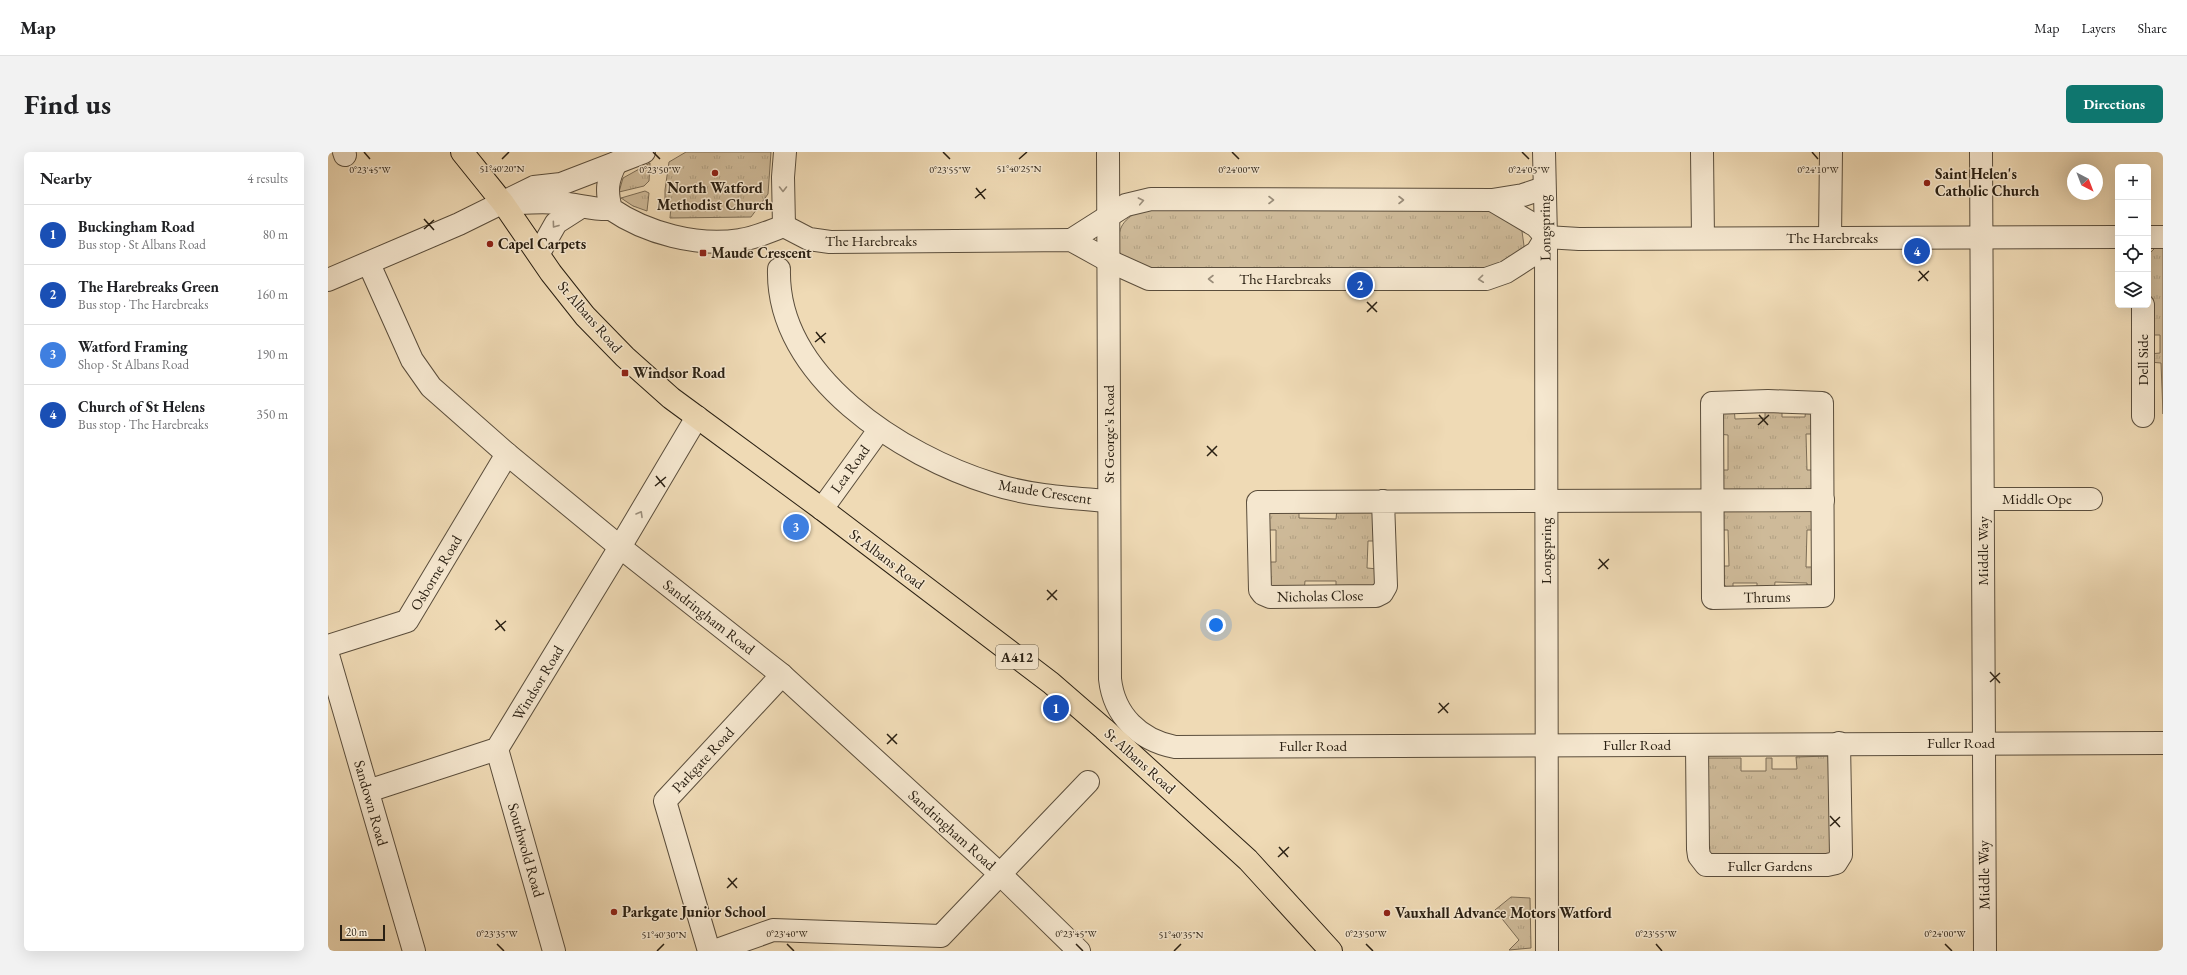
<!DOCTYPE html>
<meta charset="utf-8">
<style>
:root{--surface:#fff;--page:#f2f2f2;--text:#202124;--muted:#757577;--line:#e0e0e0;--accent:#0f766e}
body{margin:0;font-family:"EB Garamond",serif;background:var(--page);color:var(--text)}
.controls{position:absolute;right:12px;top:12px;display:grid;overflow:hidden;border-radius:6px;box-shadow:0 4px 16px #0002}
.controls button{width:36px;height:36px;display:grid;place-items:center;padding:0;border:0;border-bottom:1px solid var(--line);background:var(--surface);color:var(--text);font:20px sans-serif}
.compass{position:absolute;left:1739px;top:12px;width:36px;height:36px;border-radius:50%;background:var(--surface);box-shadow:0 4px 16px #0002;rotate:138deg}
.scale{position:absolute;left:12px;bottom:10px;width:45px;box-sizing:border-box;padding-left:4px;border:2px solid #2a2013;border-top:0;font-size:11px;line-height:14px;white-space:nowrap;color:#2a2013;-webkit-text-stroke:3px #f5e7cf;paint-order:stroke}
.you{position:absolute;left:888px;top:473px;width:14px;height:14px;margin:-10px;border:3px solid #fff;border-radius:50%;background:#1a73e8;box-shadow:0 0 0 6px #1a73e833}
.badge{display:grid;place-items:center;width:26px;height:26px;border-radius:50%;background:var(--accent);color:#fff;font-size:13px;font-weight:700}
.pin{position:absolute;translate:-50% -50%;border:2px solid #fff;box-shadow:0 1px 4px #0006}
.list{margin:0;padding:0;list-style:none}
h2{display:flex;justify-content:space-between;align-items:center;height:52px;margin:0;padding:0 16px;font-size:17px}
h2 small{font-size:13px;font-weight:400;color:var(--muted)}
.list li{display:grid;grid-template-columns:26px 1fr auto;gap:12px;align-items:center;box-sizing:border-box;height:60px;padding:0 16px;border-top:1px solid var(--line)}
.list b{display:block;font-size:15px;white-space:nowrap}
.list p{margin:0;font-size:13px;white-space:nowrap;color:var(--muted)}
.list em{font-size:13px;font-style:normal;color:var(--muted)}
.icon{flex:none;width:22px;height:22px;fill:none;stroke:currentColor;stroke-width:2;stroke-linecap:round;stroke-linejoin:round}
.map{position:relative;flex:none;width:1835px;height:799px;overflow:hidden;border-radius:6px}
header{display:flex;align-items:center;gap:24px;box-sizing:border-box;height:56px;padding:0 20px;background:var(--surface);border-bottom:1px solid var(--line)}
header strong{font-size:19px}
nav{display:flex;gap:22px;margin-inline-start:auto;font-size:14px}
.intro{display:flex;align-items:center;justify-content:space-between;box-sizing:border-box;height:96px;padding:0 24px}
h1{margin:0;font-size:28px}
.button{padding:10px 18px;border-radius:6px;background:var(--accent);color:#fff;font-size:14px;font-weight:700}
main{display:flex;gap:24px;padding:0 24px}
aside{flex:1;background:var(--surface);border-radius:6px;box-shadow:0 4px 16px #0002}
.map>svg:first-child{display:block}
.grass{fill:url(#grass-tufts);stroke:#7c6d56}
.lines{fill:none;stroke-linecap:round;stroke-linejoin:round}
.minor-casing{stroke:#5b4e3c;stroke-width:24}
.major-casing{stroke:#2a2013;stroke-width:24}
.minor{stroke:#f5e7cf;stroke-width:22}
.major{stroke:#efdab5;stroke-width:22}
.oneway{stroke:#9a8d7a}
.ticks{fill:none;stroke:#2a2013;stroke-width:1.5}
.poi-dot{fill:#8f2418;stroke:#f5e7cf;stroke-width:1.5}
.labels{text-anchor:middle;stroke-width:3;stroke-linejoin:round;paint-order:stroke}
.shield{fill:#f5e7cf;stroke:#675c4b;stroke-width:1}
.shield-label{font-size:14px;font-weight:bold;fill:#2a2013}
.poi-label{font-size:15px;font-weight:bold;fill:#2a2013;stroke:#f5e7cf;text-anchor:start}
.street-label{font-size:15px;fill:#2a2013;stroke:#f5e7cf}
.ticks-label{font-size:10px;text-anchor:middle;fill:#2a2013;stroke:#f5e7cf;stroke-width:3;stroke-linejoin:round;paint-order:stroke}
</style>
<header>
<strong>Map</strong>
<nav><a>Map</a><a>Layers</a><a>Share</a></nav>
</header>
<div class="intro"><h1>Find us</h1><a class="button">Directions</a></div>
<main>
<aside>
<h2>Nearby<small>4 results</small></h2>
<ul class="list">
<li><span class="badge" style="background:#1a4fb4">1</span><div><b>Buckingham Road</b><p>Bus stop · St Albans Road</p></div><em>80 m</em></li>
<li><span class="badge" style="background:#1a4fb4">2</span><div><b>The Harebreaks Green</b><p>Bus stop · The Harebreaks</p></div><em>160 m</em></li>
<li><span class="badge" style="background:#3f7fe0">3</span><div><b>Watford Framing</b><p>Shop · St Albans Road</p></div><em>190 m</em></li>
<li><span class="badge" style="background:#1a4fb4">4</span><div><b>Church of St Helens</b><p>Bus stop · The Harebreaks</p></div><em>350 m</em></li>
</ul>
</aside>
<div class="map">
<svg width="1835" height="799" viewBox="0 0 1835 799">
<defs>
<pattern id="grass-tufts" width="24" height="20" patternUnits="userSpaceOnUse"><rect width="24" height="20" fill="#ceba99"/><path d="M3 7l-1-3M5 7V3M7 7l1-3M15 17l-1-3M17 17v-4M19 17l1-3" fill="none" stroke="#b1a083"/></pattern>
</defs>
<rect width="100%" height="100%" fill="#efdab5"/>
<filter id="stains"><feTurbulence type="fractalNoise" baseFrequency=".005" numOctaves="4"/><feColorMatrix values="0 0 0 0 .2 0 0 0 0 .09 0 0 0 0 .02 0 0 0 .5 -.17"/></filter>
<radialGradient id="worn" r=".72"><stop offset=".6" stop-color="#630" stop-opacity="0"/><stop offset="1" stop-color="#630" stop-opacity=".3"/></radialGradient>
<g class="grass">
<path d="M358 0H443L440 42 423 65 342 66 343 53 337 51V38L341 10Z"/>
<path d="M322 11 321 29 316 34 291 40 295 26Z"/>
<path d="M317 39 321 41 319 59 305 54 293 46Z"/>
<path d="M1147 53 1193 72 1197 101 1167 117 822 122C814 118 800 113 794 106 791 102 791 96 791 91 789 70 803 63 819 55Z"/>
<path d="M1827 96H1835V262L1833 211 1821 210V202L1832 201V183H1822L1820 103Z"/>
<path d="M1437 254H1454V265H1477L1478 254 1481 256 1490 282H1478L1479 318H1491L1490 339 1395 341 1390 318H1400V283L1390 282 1395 258 1406 255 1407 267 1437 266Z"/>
<path d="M1482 353 1491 378H1479L1478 415H1490L1491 430 1479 442V431L1447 430 1446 441 1429 442V431H1405V442L1391 427 1390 414H1401L1400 378H1390L1391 357Z"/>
<path d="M941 356H971V366L1008 367 1009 357H1047L1050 389H1040L1039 416 1050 417 1049 435 1008 440V429H977L976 440 942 439 937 410H948V378H936Z"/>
<path d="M1502 604 1507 702 1377 706 1375 606H1413V619H1438V606H1444V617H1469L1468 605Z"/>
<path d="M1183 745 1202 746 1203 796 1181 798 1191 788 1167 758Z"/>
</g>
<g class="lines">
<g class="minor-casing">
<g id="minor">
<path d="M16 0 17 3"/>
<path d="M780 0 782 527C786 563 811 588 847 595L1835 591"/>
<path d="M1216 0 1218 85 1219 799"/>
<path d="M1374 0 1375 86"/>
<path d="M1653 0 1657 799"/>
<path d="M288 11C279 28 278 39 283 57 318 81 370 95 412 88 428 86 442 79 456 74L481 87 502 90 743 88 781 109 821 127H1158L1178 120 1209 100 1218 85"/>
<path d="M1164 48 1195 43 1216 36"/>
<path d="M191 51C207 50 224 49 240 52 256 54 267 58 283 57"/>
<path d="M456 74 455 25 457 0"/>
<path d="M1820 85H1835"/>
<path d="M1502 86 1503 0"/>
<path d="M743 88 798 53 823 47 1164 48 1208 74 1218 85 1251 87 1790 85"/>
<path d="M211 101 228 71 253 55"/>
<path d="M41 112 84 208 103 235 179 302 292 395 454 523 672 722 751 799"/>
<path d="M451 117C448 225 574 304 665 332 702 344 742 346 781 349"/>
<path d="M0 128 131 72 206 35 233 32 316 0"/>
<path d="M1440 249 1494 251 1495 444 1385 446 1384 251Z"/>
<path d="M1815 264V153"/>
<path d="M1655 347H1763"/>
<path d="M1055 349 1058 434 1054 441 1048 444 942 445 935 442 932 438 930 350 1495 348"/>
<path d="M494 357 551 278"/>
<path d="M0 494 79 469 179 302"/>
<path d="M0 503 86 799"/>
<path d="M1369 593 1370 697 1371 704 1378 713H1499L1508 711 1513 703 1511 591"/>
<path d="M169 597 226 799"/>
<path d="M40 639 169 597 292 395 369 265"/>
<path d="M381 799 337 649 454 523"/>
<path d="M386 799 445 778 613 784 760 630"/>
</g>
</g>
<g class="major-casing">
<path id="major" d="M134 0 175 51 223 121 257 164 297 205 343 246 494 357 723 531 776 577 920 708 1003 799"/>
</g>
<use href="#minor" class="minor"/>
<use href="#major" class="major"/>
</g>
<defs><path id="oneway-chevron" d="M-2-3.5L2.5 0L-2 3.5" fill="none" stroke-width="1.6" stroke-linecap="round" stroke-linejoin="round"/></defs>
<g class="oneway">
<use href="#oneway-chevron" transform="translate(455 37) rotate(90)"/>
<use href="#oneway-chevron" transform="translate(943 48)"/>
<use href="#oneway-chevron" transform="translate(1073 48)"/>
<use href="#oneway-chevron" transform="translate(813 49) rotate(-11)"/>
<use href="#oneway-chevron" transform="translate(227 73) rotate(126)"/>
<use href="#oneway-chevron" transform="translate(883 127) rotate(-180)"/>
<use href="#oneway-chevron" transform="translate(1153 127) rotate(174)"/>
<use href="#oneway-chevron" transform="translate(312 362) rotate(-60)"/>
</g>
<path class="ticks" d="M36 0 42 7M325 0 332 7M615 0 622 7M904 0 911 7M1194 0 1201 7M1484 0 1490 7M174 7 181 0M691 7 699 0M648 36 657 47M647 46 658 37M96 67 106 78M96 77 106 68M1591 119 1600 129M1590 129 1601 119M1039 150 1049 160M1039 160 1049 150M488 180 497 191M487 190 498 181M1431 263 1440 273M1430 273 1441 263M879 294 889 304M879 304 889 294M328 324 337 335M327 334 338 325M1271 407 1280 417M1270 417 1281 407M719 438 729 448M719 448 729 438M168 468 177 479M167 478 178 469M1662 520 1672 531M1662 530 1672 521M1111 551 1120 561M1110 561 1121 551M559 582 569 592M559 592 569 582M1502 664 1512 675M1502 674 1512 665M951 695 960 705M950 705 961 695M400 726 409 736M399 736 409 726M169 792 176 799M459 792 466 799M748 792 755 799M1038 792 1045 799M1328 792 1334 799M1617 792 1624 799M329 799 336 792M846 799 853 792"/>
<g class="poi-dot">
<circle cx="387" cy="21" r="4"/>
<circle cx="1599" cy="31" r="4"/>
<circle cx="162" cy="92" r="4"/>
<rect x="371" y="97" width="8" height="8" rx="2"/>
<rect x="293" y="217" width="8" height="8" rx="2"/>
<circle cx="286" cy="760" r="4"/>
<circle cx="1059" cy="761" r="4"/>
</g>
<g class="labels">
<rect class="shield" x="668" y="493" width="42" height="24" rx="3"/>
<g class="shield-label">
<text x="689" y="510">A412</text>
</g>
<g class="poi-label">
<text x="1607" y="27">Saint Helen's<tspan x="1607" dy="17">Catholic Church</tspan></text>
<text x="387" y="41" text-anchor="middle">North Watford<tspan x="387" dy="17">Methodist Church</tspan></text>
<text x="170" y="97">Capel Carpets</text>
<text x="383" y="106">Maude Crescent</text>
<text x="305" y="226">Windsor Road</text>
<text x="294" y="765">Parkgate Junior School</text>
<text x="1067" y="766">Vauxhall Advance Motors Watford</text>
</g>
<g class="street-label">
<text transform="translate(1217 76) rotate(-91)" y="5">Longspring</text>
<text x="1504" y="91">The Harebreaks</text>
<text x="543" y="94">The Harebreaks</text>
<text x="957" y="132">The Harebreaks</text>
<text transform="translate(262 165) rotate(49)" y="5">St Albans Road</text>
<text transform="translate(1815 208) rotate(-90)" y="5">Dell Side</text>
<text transform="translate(781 282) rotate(-90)" y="5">St George's Road</text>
<text transform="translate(522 317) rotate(-54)" y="5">Lea Road</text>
<text transform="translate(717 340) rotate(9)" y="5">Maude Crescent</text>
<text x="1709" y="352">Middle Ope</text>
<text transform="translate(1218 399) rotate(-90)" y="5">Longspring</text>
<text transform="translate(1655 399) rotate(-90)" y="5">Middle Way</text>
<text transform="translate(559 407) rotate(37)" y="5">St Albans Road</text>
<text transform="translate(108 421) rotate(-59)" y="5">Osborne Road</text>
<text transform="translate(992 444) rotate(-1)" y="5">Nicholas Close</text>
<text transform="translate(1439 445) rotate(-1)" y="5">Thrums</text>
<text transform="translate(381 465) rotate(38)" y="5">Sandringham Road</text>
<text transform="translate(210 531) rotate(-59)" y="5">Windsor Road</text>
<text x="1633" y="596">Fuller Road</text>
<text x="1309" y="598">Fuller Road</text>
<text x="985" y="599">Fuller Road</text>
<text transform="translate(375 608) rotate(-47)" y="5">Parkgate Road</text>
<text transform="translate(812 609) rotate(42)" y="5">St Albans Road</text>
<text transform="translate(43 651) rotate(74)" y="5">Sandown Road</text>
<text transform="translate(624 678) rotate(42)" y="5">Sandringham Road</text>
<text transform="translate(198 698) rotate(74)" y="5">Southwold Road</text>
<text x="1442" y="719">Fuller Gardens</text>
<text transform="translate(1656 723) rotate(-91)" y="5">Middle Way</text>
</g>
</g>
<g class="ticks-label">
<text x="174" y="20">51°40'20"N</text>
<text x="691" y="20">51°40'25"N</text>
<text x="42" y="21">0°23'45"W</text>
<text x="332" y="21">0°23'50"W</text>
<text x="622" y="21">0°23'55"W</text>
<text x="911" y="21">0°24'00"W</text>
<text x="1201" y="21">0°24'05"W</text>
<text x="1490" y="21">0°24'10"W</text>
<text x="169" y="785">0°23'35"W</text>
<text x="459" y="785">0°23'40"W</text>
<text x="748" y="785">0°23'45"W</text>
<text x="1038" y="785">0°23'50"W</text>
<text x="1328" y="785">0°23'55"W</text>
<text x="1617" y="785">0°24'00"W</text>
<text x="336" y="786">51°40'30"N</text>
<text x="853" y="786">51°40'35"N</text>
</g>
<rect width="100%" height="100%" filter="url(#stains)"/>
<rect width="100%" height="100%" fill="url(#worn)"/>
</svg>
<div class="controls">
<button>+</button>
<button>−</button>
<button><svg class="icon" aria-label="locate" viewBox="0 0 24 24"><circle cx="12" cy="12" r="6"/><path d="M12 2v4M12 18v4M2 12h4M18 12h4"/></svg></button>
<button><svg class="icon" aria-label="layers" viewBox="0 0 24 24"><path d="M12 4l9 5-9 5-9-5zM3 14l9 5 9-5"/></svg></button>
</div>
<svg class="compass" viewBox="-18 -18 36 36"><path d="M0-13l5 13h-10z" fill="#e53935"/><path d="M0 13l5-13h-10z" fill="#757577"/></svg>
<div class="scale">20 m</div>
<div class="you"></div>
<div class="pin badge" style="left:728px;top:556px;background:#1a4fb4">1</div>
<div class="pin badge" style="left:1032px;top:133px;background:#1a4fb4">2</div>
<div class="pin badge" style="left:468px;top:375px;background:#3f7fe0">3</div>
<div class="pin badge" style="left:1589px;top:99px;background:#1a4fb4">4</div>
</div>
</main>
